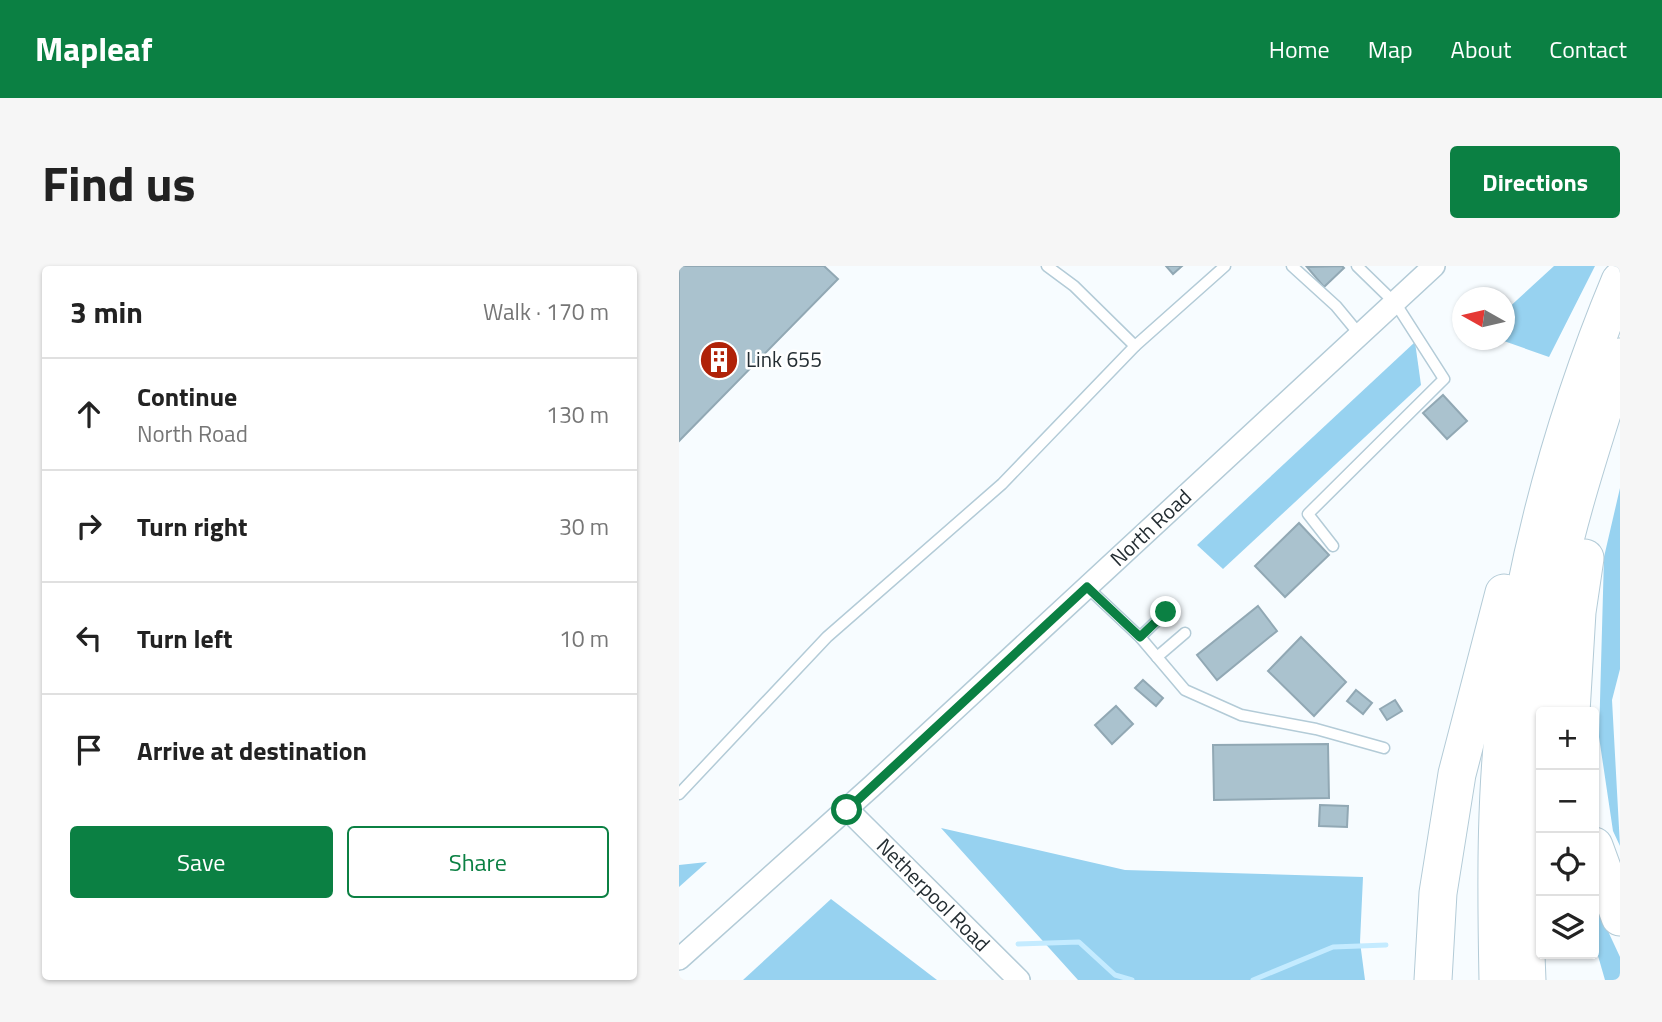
<!DOCTYPE html>
<meta charset="utf-8">
<style>
:root{--surface:#fff;--page:#f6f6f6;--text:#222;--muted:#767676;--line:#e0e0e0;--accent:#0b8043}
body{margin:0;font-family:"Titillium Web",sans-serif;background:var(--page);color:var(--text)}
.controls{position:absolute;right:21px;bottom:21px;display:grid;overflow:hidden;border-radius:7px;box-shadow:0 2px 5px #0004}
.controls button{width:63px;height:63px;display:grid;place-items:center;padding:0;border:0;border-bottom:2px solid var(--line);background:var(--surface);color:var(--text);font:35px sans-serif}
.compass{position:absolute;left:773px;top:21px;width:63px;height:63px;border-radius:50%;background:var(--surface);box-shadow:0 2px 5px #0004;rotate:278deg}
.stop{position:absolute;width:21px;height:21px;margin:-16px;border:5px solid #0b8043;border-radius:50%;background:#fff}
.stop.end{background:#0b8043;border-color:#fff;box-shadow:0 2px 7px #0008}
.list{margin:0;padding:0;list-style:none}
h2{display:flex;justify-content:space-between;align-items:center;height:91px;margin:0;padding:0 28px;font-size:30px}
h2 small{font-size:23px;font-weight:400;color:var(--muted)}
.list li{display:grid;grid-template-columns:46px 1fr auto;gap:21px;align-items:center;box-sizing:border-box;height:112px;padding:0 28px;border-top:2px solid var(--line)}
.list b{display:block;font-size:26px;white-space:nowrap}
.list p{margin:0;font-size:23px;white-space:nowrap;color:var(--muted)}
.list em{font-size:23px;font-style:normal;color:var(--muted)}
.actions{display:flex;gap:14px;padding:21px 28px}
.actions a{flex:1;padding:16px 0;border:2px solid var(--accent);border-radius:7px;text-align:center;font-size:24px;color:var(--accent)}
.actions .main{background:var(--accent);color:#fff}
.icon{flex:none;width:38px;height:38px;fill:none;stroke:currentColor;stroke-width:2;stroke-linecap:round;stroke-linejoin:round}
.map{position:relative;flex:none;width:941px;height:714px;overflow:hidden;border-radius:7px}
header{display:flex;align-items:center;gap:42px;box-sizing:border-box;height:98px;padding:0 35px;background:var(--accent);color:#fff}
header strong{font-size:33px}
nav{display:flex;gap:38px;margin-inline-start:auto;font-size:24px}
.intro{display:flex;align-items:center;justify-content:space-between;box-sizing:border-box;height:168px;padding:0 42px}
h1{margin:0;font-size:49px}
.button{padding:18px 32px;border-radius:7px;background:var(--accent);color:#fff;font-size:24px;font-weight:700}
main{display:flex;gap:42px;padding:0 42px}
aside{flex:1;background:var(--surface);border-radius:7px;box-shadow:0 2px 5px #0004}
.map>svg:first-child{display:block}
.green{fill:#97d2f0}
.lines{fill:none;stroke-linecap:round;stroke-linejoin:round}
.stream{stroke:#c4ebff;stroke-width:5}
.building{fill:#aac2ce;stroke:#91a8b4;stroke-width:2}
.service-casing{stroke:#b3cbd7;stroke-width:13}
.minor-casing{stroke:#b3cbd7;stroke-width:24}
.motorway-casing{stroke:#b3cbd7;stroke-width:39}
.service{stroke:#fff;stroke-width:10}
.minor{stroke:#fff;stroke-width:21}
.motorway{stroke:#fff;stroke-width:37}
.route{stroke:#0b8043;stroke-width:9}
.labels{text-anchor:middle;stroke-width:5;stroke-linejoin:round;paint-order:stroke}
.poi-label{font-size:21px;fill:#242d32;stroke:#fff;text-anchor:start}
.street-label{font-size:21px;fill:#242d32;stroke:#fff}
</style>
<header>
<strong>Mapleaf</strong>
<nav><a>Home</a><a>Map</a><a>About</a><a>Contact</a></nav>
</header>
<div class="intro"><h1>Find us</h1><a class="button">Directions</a></div>
<main>
<aside>
<h2>3 min<small>Walk · 170 m</small></h2>
<ul class="list">
<li><svg class="icon" aria-label="ahead" viewBox="0 0 24 24"><path d="M12 20V5M6 11l6-6 6 6"/></svg><div><b>Continue</b><p>North Road</p></div><em>130 m</em></li>
<li><svg class="icon" aria-label="right" viewBox="0 0 24 24"><path d="M7 20v-9h11M14 6l5 5-5 5"/></svg><div><b>Turn right</b></div><em>30 m</em></li>
<li><svg class="icon" aria-label="left" viewBox="0 0 24 24"><path d="M17 20v-9H6M10 6l-5 5 5 5"/></svg><div><b>Turn left</b></div><em>10 m</em></li>
<li><svg class="icon" aria-label="arrive" viewBox="0 0 24 24"><path d="M6 21V4h12l-3 4 3 4H6"/></svg><div><b>Arrive at destination</b></div></li>
</ul>
<div class="actions"><a class="main">Save</a><a>Share</a></div>
</aside>
<div class="map">
<svg width="941" height="714" viewBox="0 0 941 714">
<rect width="100%" height="100%" fill="#f7fcff"/>
<g class="green">
<path d="M875 0H916L870 91 822 74H825L826 45Z"/>
<path d="M736 76 742 119 544 303 518 279Z"/>
<path d="M941 222V403L933 434 941 580 934 565 920 471 925 291Z"/>
<path d="M262 562 446 604 684 611 681 676 686 714H399Z"/>
<path d="M28 596 0 621V599Z"/>
<path d="M152 633 258 714H64Z"/>
<path d="M915 635 941 691V714H926L915 676Z"/>
</g>
<g class="lines">
<g class="stream">
<path d="M339 678 400 676 436 709 453 714"/>
<path d="M574 714 654 681 707 679"/>
</g>
</g>
<g class="building">
<path d="M0 0H145L159 13 0 175Z"/>
<path d="M487 0H503L494 8Z"/>
<path d="M663 0 665 2 645 21 628 1Z"/>
<path d="M764 129 788 155 768 173 744 147Z"/>
<path d="M620 257 650 289 606 331 576 300Z"/>
<path d="M579 340 598 365 538 414 518 389Z"/>
<path d="M622 371 667 416 635 450 589 405Z"/>
<path d="M464 414 484 432 477 440 456 422Z"/>
<path d="M677 424 693 437 684 448 668 435Z"/>
<path d="M716 434 723 445 708 454 701 443Z"/>
<path d="M437 440 454 458 433 478 416 459Z"/>
<path d="M649 478 650 532 535 534 534 479Z"/>
<path d="M641 539 669 540 668 561 640 560Z"/>
</g>
<g class="lines">
<g class="service-casing">
<g id="service">
<path d="M368 0 395 20 456 80"/>
<path d="M613 0 657 40 681 69"/>
<path d="M654 280 629 248 765 113 717 38 678 0"/>
<path d="M408 321 461 371 506 424 562 449 637 463 705 482"/>
<path d="M461 371 487 346"/>
<path d="M478 391 506 367"/>
<path d="M0 528 148 371 323 218 456 80 546 0"/>
</g>
</g>
<g class="minor-casing">
<g id="minor">
<path d="M168 543 340 714"/>
<path d="M0 693 192 521 755 0"/>
</g>
</g>
<g class="motorway-casing">
<g id="motorway">
<path d="M892 446 898 346 906 292"/>
<path d="M915 580 941 651"/>
<path d="M754 714 759 627 778 508 825 327"/>
<path d="M819 714C817 616 816 515 830 418 850 281 888 142 941 15"/>
<path d="M848 714C842 601 848 486 865 374 880 278 911 184 941 91"/>
</g>
</g>
<use href="#service" class="service"/>
<use href="#minor" class="minor"/>
<use href="#motorway" class="motorway"/>
</g>
<g class="lines">
<path class="route" d="M168 544 408 321 461 371 487 346"/>
</g>
<defs>
<g id="building-disc" transform="scale(2.0125)"><circle r="9.5" fill="#b02208" stroke="#fff"/><path d="M-4-6H4V6H1V3H-1V6H-4ZM-2.5-4.3h1.7v1.8h-1.7ZM.8-4.3h1.7v1.8H.8ZM-2.5-1h1.7V.8h-1.7ZM.8-1h1.7V.8H.8Z" fill="#fff"/></g>
</defs>
<g fill-rule="evenodd">
<use href="#building-disc" x="40" y="94"/>
</g>
<g class="labels">
<g class="poi-label">
<text x="67" y="101">Link 655</text>
</g>
<g class="street-label">
<text transform="translate(472 262) rotate(-43)" y="7">North Road</text>
<text transform="translate(254 629) rotate(45)" y="7">Netherpool Road</text>
</g>
</g>
</svg>
<div class="controls">
<button>+</button>
<button>−</button>
<button><svg class="icon" aria-label="locate" viewBox="0 0 24 24"><circle cx="12" cy="12" r="6"/><path d="M12 2v4M12 18v4M2 12h4M18 12h4"/></svg></button>
<button><svg class="icon" aria-label="layers" viewBox="0 0 24 24"><path d="M12 4l9 5-9 5-9-5zM3 14l9 5 9-5"/></svg></button>
</div>
<svg class="compass" viewBox="-18 -18 36 36"><path d="M0-13l5 13h-10z" fill="#e53935"/><path d="M0 13l5-13h-10z" fill="#767676"/></svg>
<div class="stop" style="left:168px;top:544px"></div>
<div class="stop end" style="left:487px;top:346px"></div>
</div>
</main>
